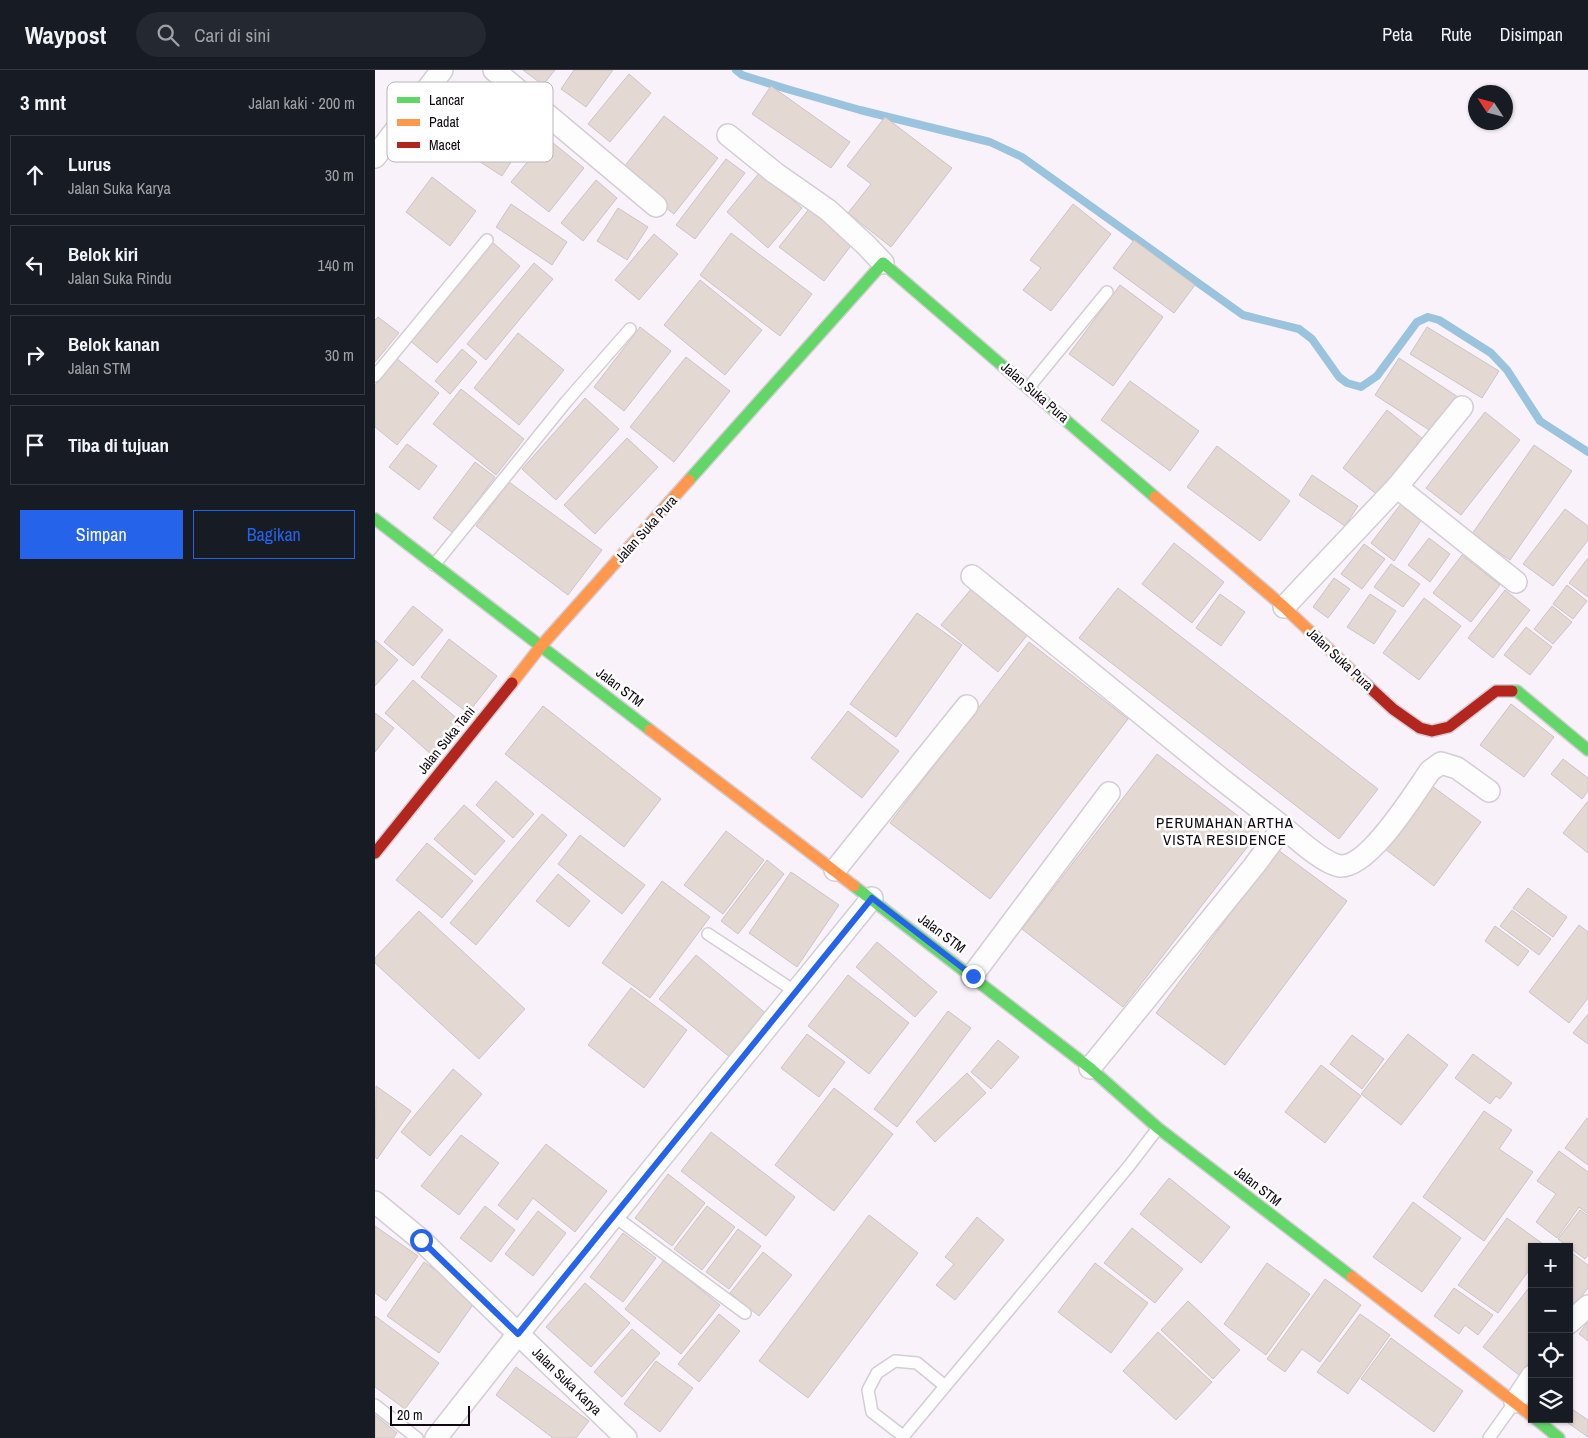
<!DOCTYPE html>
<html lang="id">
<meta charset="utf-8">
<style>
:root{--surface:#171b24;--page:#242831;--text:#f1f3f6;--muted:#9ea1a6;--line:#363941;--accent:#2563eb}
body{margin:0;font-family:"Archivo Narrow",sans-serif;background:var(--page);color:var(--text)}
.controls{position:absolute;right:15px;bottom:15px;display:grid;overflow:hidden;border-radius:0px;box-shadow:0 1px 4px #0004}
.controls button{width:45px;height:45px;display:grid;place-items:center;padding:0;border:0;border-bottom:1px solid var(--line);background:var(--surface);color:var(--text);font:25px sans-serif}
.compass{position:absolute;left:1093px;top:15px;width:45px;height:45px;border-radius:50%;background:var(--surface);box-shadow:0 1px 4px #0004;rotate:306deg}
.scale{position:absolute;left:15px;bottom:12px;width:80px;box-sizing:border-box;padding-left:5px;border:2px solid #0f0810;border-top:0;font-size:14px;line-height:18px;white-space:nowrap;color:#0f0810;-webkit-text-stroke:4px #fff;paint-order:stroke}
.stop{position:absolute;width:15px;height:15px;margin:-11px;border:4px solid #2563eb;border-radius:50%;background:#fff}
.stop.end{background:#2563eb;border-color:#fff;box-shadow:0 1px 5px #0008}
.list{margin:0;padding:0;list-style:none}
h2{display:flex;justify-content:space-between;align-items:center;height:65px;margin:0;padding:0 20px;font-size:21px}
h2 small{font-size:16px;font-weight:400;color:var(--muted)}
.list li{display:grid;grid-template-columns:32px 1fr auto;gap:15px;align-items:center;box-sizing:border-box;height:80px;margin:0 10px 10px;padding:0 10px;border:1px solid var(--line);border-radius:0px}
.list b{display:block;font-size:19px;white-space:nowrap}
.list p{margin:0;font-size:16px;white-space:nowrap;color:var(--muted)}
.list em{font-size:16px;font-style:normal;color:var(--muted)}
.actions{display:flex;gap:10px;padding:15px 20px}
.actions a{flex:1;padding:11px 0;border:1px solid var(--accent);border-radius:0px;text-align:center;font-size:18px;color:var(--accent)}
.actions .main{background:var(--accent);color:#fff}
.icon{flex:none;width:28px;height:28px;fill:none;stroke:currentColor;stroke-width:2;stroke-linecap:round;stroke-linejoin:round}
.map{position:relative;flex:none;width:1213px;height:1368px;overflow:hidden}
header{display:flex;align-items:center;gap:30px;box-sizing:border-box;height:70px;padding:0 25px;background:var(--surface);border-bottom:1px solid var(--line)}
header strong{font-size:24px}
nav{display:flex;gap:28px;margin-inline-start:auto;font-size:18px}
.search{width:350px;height:45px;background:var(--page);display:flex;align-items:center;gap:12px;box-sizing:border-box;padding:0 18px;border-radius:28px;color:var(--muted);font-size:19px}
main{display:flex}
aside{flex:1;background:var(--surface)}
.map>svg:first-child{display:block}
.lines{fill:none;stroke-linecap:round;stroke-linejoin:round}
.stream{stroke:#9ac3de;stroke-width:8}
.building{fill:#e4d8d3;stroke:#ccc4c4}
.lane-casing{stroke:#d4cdd5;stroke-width:14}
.street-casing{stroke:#d4cdd5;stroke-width:24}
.fast-casing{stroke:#d4cdd5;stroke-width:14}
.slow-casing{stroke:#d4cdd5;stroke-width:14}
.jam-casing{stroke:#d4cdd5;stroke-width:14}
.lane{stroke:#fefdfe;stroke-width:11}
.street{stroke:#fefdfe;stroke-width:21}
.fast{stroke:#63d668;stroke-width:11}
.slow{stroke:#ff974d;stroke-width:11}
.jam{stroke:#b3261e;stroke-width:11}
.route{stroke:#2563eb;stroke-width:6}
.labels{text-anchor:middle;stroke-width:5;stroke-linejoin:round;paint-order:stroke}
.street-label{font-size:14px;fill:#0f0810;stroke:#fff}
.neighbourhood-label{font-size:15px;letter-spacing:1px;fill:#0f0810;stroke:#fff}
.key{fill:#fff;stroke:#b7b5b7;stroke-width:1}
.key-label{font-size:14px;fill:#0f0810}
</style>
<header>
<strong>Waypost</strong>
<div class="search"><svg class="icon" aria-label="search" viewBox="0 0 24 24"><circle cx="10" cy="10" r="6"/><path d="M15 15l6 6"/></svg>Cari di sini</div>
<nav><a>Peta</a><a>Rute</a><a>Disimpan</a></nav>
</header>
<main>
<aside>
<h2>3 mnt<small>Jalan kaki · 200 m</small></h2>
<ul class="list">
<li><svg class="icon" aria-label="ahead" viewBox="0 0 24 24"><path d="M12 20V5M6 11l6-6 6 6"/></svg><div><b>Lurus</b><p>Jalan Suka Karya</p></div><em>30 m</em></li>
<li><svg class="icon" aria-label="left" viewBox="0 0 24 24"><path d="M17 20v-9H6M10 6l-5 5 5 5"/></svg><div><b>Belok kiri</b><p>Jalan Suka Rindu</p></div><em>140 m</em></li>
<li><svg class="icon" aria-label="right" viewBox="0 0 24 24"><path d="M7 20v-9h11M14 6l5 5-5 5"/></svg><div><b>Belok kanan</b><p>Jalan STM</p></div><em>30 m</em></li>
<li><svg class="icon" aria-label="arrive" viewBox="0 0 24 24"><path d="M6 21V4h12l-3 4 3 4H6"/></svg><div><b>Tiba di tujuan</b></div></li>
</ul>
<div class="actions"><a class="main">Simpan</a><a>Bagikan</a></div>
</aside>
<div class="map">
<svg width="1213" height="1368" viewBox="0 0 1213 1368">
<rect width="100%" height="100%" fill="#f9f2fa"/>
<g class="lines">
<path class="stream" d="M361 0 367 5 412 19 485 40 615 72 647 87 868 245 924 259 937 269 964 307 972 313 986 317 1002 306 1042 252 1053 247 1064 250 1116 283 1132 300 1165 351 1213 382"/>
</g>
<g class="building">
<path d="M148 0H180L168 15Z"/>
<path d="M199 0H238L211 37 186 19Z"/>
<path d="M254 4 276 23 235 72 213 54Z"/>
<path d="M100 12 162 52 127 106 65 66Z"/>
<path d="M396 16 475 72 456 98 377 44Z"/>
<path d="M289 46 343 88 299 144 245 102Z"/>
<path d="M510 47 577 98 516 177 473 143 496 114 472 96Z"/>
<path d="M172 68 209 98 174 142 136 112Z"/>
<path d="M351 89 370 103 320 169 301 155Z"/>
<path d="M385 102 427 138 393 178 352 142Z"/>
<path d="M57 107 101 141 75 176 31 142Z"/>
<path d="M221 110 242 128 208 171 186 153Z"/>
<path d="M136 134 192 172 177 195 121 157Z"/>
<path d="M698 134 736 164 676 241 648 220 666 198 655 190Z"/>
<path d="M243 138 273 157 252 190 222 171Z"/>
<path d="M434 139 478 173 449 211 404 177Z"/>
<path d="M356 163 437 224 405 266 325 205Z"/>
<path d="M279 164 303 184 264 230 240 210Z"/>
<path d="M759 170 820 215 799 243 738 198Z"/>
<path d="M116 171 145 196 62 293 33 269Z"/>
<path d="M159 193 178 209 111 290 92 274Z"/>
<path d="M325 210 387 260 350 305 289 255Z"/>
<path d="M745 215 788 247 738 316 694 284Z"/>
<path d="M3 247 24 263 0 292V250Z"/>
<path d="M265 257 296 281 249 341 219 317Z"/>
<path d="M1052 257 1124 301 1107 328 1035 284Z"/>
<path d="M143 263 189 300 144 355 99 318Z"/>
<path d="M87 279 102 292 75 324 60 311Z"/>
<path d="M311 287 355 321 299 392 255 357Z"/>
<path d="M21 288 64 323 22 375 0 357V315Z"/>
<path d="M1024 288 1086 329 1062 365 1000 325Z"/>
<path d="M755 311 824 361 795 401 726 350Z"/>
<path d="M86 319 149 369 121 405 58 354Z"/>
<path d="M210 328 244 359 181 430 147 399Z"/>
<path d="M1012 340 1048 369 1004 426 968 398Z"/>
<path d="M1110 342 1145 370 1086 445 1051 418Z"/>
<path d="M252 368 283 397 220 464 189 435Z"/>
<path d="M32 374 62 396 44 420 14 397Z"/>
<path d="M1159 375 1197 401 1135 490 1097 464Z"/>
<path d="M842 376 915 431 885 471 812 417Z"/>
<path d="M100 392 120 407 78 463 58 448Z"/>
<path d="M937 405 983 436 970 456 924 425Z"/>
<path d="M134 412 227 480 193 525 101 456Z"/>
<path d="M1029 430 1049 446 1019 491 996 473Z"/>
<path d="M1190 439 1213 456V470L1178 516 1148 494Z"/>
<path d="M1054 468 1075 484 1055 512 1033 495Z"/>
<path d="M799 473 849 512 817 553 767 514Z"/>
<path d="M989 474 1010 489 987 519 966 504Z"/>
<path d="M1087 485 1125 515 1096 552 1058 523Z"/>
<path d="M1213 488V527L1194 513Z"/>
<path d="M1016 494 1045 514 1028 537 999 517Z"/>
<path d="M959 508 975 519 953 548 938 537Z"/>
<path d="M1192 515 1212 531 1198 549 1178 534Z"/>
<path d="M597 518 653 564 623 602 566 555Z"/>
<path d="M743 518 1003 719 964 769 704 568Z"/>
<path d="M1130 520 1155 540 1118 588 1093 568Z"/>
<path d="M845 524 870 542 846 576 821 558Z"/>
<path d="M995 524 1021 541 999 574 972 557Z"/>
<path d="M1049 528 1086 556 1044 610 1008 583Z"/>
<path d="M38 536 68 560 38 596 9 572Z"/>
<path d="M1177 536 1197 552 1178 574 1159 559Z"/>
<path d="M542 543 587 575 521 667 475 634Z"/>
<path d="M1151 557 1177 577 1155 605 1129 585Z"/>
<path d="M74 569 122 606 93 643 46 607Z"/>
<path d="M0 570 23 590 0 616Z"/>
<path d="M654 572 753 649 615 829 515 753Z"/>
<path d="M38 610 87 653 58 686 10 643Z"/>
<path d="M1136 634 1179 667 1149 707 1105 675Z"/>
<path d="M168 636 286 729 249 777 130 684Z"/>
<path d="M473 641 524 681 487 728 436 688Z"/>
<path d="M0 643 19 658 0 682Z"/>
<path d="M782 684 884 762 748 937 647 859Z"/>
<path d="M1188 689 1213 708V721L1207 729 1176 704Z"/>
<path d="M121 711 159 744 138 768 101 735Z"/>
<path d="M1053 713 1106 752 1059 816 1006 776Z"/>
<path d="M1213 731V783L1188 763Z"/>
<path d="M89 735 130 771 100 805 59 769Z"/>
<path d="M167 744 192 765 101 875 75 853Z"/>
<path d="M351 761 389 790 348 844 309 815Z"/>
<path d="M205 765 270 815 247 844 183 794Z"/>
<path d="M52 773 98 811 67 848 21 810Z"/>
<path d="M903 780 972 831 850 995 781 943Z"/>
<path d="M392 790 409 804 363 864 346 851Z"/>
<path d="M416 802 464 835 422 897 374 863Z"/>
<path d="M183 804 215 831 194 857 161 831Z"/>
<path d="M287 811 335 847 275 928 227 893Z"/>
<path d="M1153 818 1192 847 1178 867 1138 838Z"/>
<path d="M1137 840 1176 869 1164 885 1125 856Z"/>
<path d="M44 841 150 939 104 989 0 893V888Z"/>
<path d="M1204 855 1213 862V928L1194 953 1154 922Z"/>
<path d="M1120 856 1154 881 1143 896 1110 871Z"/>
<path d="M502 872 562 922 540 947 481 897Z"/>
<path d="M321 885 393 945 357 989 284 929Z"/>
<path d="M473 905 534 953 494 1004 433 956Z"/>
<path d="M256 918 312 960 269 1018 213 975Z"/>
<path d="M573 941 596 958 522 1057 499 1039Z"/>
<path d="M1213 944V974L1198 963Z"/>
<path d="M432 964 470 992 444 1027 406 998Z"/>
<path d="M1033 964 1073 995 1026 1055 986 1024Z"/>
<path d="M977 965 1009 989 987 1019 955 994Z"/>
<path d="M623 970 644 987 616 1019 596 1002Z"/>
<path d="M1098 984 1137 1013 1125 1029 1121 1026 1115 1034 1080 1008Z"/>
<path d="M946 995 986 1026 950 1073 910 1042Z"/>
<path d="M78 999 107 1024 55 1086 26 1062Z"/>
<path d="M592 1003 611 1023 560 1072 541 1052Z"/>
<path d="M1 1016 36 1041 2 1089 0 1087Z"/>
<path d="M459 1018 518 1064 459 1141 400 1095Z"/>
<path d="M1109 1041 1137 1060 1124 1079 1158 1102 1109 1171 1048 1127Z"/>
<path d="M1212 1048 1213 1049V1095L1190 1078Z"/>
<path d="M336 1062 420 1127 391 1166 306 1101Z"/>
<path d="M86 1065 124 1093 84 1145 46 1116Z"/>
<path d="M171 1074 232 1121 200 1162 158 1128 142 1150 123 1135Z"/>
<path d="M1184 1081 1213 1102V1144L1204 1137 1182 1168 1161 1152 1181 1124 1162 1111Z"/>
<path d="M293 1104 330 1133 297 1176 260 1148Z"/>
<path d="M794 1108 855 1157 826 1193 765 1144Z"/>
<path d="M1038 1132 1086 1168 1047 1222 998 1187Z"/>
<path d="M110 1136 140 1160 116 1192 85 1168Z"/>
<path d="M332 1136 360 1157 327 1200 299 1179Z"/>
<path d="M1205 1140 1213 1146V1185L1210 1189 1183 1169Z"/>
<path d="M163 1141 191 1163 158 1206 130 1184Z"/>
<path d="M494 1145 543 1183 433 1328 384 1291Z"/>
<path d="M602 1147 629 1170 580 1230 561 1215 579 1194 570 1187Z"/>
<path d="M1132 1148 1171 1176 1157 1177V1196L1123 1243 1083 1215Z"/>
<path d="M0 1156 43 1186 11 1231 0 1223Z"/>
<path d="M757 1158 808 1199 780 1233 729 1193Z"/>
<path d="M363 1159 386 1176 354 1219 331 1202Z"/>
<path d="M248 1163 281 1188 248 1232 215 1207Z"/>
<path d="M1194 1181 1213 1195V1218L1195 1241Z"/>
<path d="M388 1182 417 1205 384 1246 355 1223Z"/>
<path d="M289 1190 345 1235 306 1284 250 1239Z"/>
<path d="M49 1192 102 1229 64 1283 12 1246Z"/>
<path d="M720 1193 773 1233 736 1283 683 1242Z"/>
<path d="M892 1193 935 1224 891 1285 849 1254Z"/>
<path d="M950 1209 986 1235 945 1292 927 1279 910 1302 892 1289Z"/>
<path d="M210 1213 255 1253 216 1297 171 1257Z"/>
<path d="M1079 1218 1118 1245 1103 1265 1090 1255 1084 1264 1059 1246Z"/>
<path d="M1153 1219 1157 1222V1289L1144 1305 1108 1277Z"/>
<path d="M813 1231 865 1280 838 1309 786 1260Z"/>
<path d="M344 1244 365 1261 324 1312 303 1294Z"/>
<path d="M985 1244 1015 1265 973 1324 942 1302Z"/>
<path d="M0 1246 64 1293 30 1339 0 1317Z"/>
<path d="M1213 1251V1271L1204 1264Z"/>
<path d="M257 1259 285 1283 247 1327 219 1302Z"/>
<path d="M783 1262 837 1312 801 1350 748 1301Z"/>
<path d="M1016 1268 1088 1321 1059 1362 986 1309Z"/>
<path d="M281 1291 318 1318 285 1362 249 1334Z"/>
<path d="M141 1297 214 1351 201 1368H178L121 1325Z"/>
<path d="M1197 1339 1213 1350V1367L1189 1350 1194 1349V1343Z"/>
<path d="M0 1345 22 1363 18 1368H0Z"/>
</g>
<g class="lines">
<g class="lane-casing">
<g id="lane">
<path d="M0 306 112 170"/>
<path d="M654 317 732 222"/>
<path d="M59 495 191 332 255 259"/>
<path d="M333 864 421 922"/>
<path d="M239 1146 370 1243"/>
<path d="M0 1335 42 1368"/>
<path d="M528 1366 497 1342 493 1320 502 1303 520 1291 542 1293 570 1316"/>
<path d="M527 1368 754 1096 783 1058"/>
<path d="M1114 1368 1139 1333"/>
</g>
</g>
<g class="street-casing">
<g id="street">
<path d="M119 0 281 136"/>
<path d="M353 65 400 103 453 140 491 175 508 193"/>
<path d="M0 87 67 0"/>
<path d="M1022 417 1141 512"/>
<path d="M597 506 845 708 908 757 879 796 715 998"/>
<path d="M909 537 1022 417 1087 337"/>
<path d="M908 757C920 767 949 794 965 796 994 798 1039 724 1055 701L1066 693 1082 698 1114 721"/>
<path d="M460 800 592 636"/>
<path d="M597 906 734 723"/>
<path d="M0 1132 45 1169 251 1368"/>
<path d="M1194 1253 1213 1236"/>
<path d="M1140 1332 1157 1306"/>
<path d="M61 1368 143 1264 497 828"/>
</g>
</g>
<g class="fast-casing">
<g id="fast">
<path d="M314 410 508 193 780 427"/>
<path d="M0 449 275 660"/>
<path d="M1137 621H1142L1213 680"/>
<path d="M479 816 715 998 783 1058 977 1207"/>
<path d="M1161 1349 1184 1368"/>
</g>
</g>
<g class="slow-casing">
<g id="slow">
<path d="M780 427 909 537 992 615"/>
<path d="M137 613 166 576 314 410"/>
<path d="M275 660 479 816"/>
<path d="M977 1207 1157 1346"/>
</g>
</g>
<g class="jam-casing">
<g id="jam">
<path d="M992 615 1018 639 1045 658 1057 661 1074 657 1121 621H1137"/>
<path d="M0 783 137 613"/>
</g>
</g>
<use href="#lane" class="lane"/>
<use href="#street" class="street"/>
<use href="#fast" class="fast"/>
<use href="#slow" class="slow"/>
<use href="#jam" class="jam"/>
</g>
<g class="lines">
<path class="route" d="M46 1170 143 1264 497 828 598 906"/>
</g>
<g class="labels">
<g class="street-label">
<text transform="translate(660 322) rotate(41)" y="5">Jalan Suka Pura</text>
<text transform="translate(271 459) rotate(-48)" y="5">Jalan Suka Pura</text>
<text transform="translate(965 589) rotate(43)" y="5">Jalan Suka Pura</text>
<text transform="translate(245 617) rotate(37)" y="5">Jalan STM</text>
<text transform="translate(71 670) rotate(-51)" y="5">Jalan Suka Tani</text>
<text transform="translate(567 863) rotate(37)" y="5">Jalan STM</text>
<text transform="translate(883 1116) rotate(38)" y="5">Jalan STM</text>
<text transform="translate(192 1311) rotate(44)" y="5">Jalan Suka Karya</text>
</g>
<g class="neighbourhood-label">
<text x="850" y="758">PERUMAHAN ARTHA<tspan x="850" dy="17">VISTA RESIDENCE</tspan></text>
</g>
</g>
<rect x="12" y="12" width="166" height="80" rx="8" class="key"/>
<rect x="22" y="27" width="23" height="6" fill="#63d668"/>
<rect x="22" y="49" width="23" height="7" fill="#ff974d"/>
<rect x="22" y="72" width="23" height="6" fill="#b3261e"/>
<g class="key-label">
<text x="54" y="35">Lancar</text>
<text x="54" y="57">Padat</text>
<text x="54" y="80">Macet</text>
</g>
</svg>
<div class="controls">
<button>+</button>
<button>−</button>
<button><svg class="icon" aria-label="locate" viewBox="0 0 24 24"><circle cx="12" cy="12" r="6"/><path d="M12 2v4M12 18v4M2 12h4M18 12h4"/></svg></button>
<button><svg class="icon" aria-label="layers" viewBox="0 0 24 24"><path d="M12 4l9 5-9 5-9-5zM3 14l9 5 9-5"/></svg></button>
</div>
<svg class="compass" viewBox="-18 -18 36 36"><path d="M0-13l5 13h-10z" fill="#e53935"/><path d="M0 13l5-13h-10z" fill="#9ea1a6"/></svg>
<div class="scale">20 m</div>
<div class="stop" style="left:46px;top:1170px"></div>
<div class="stop end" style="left:598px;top:906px"></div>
</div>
</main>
